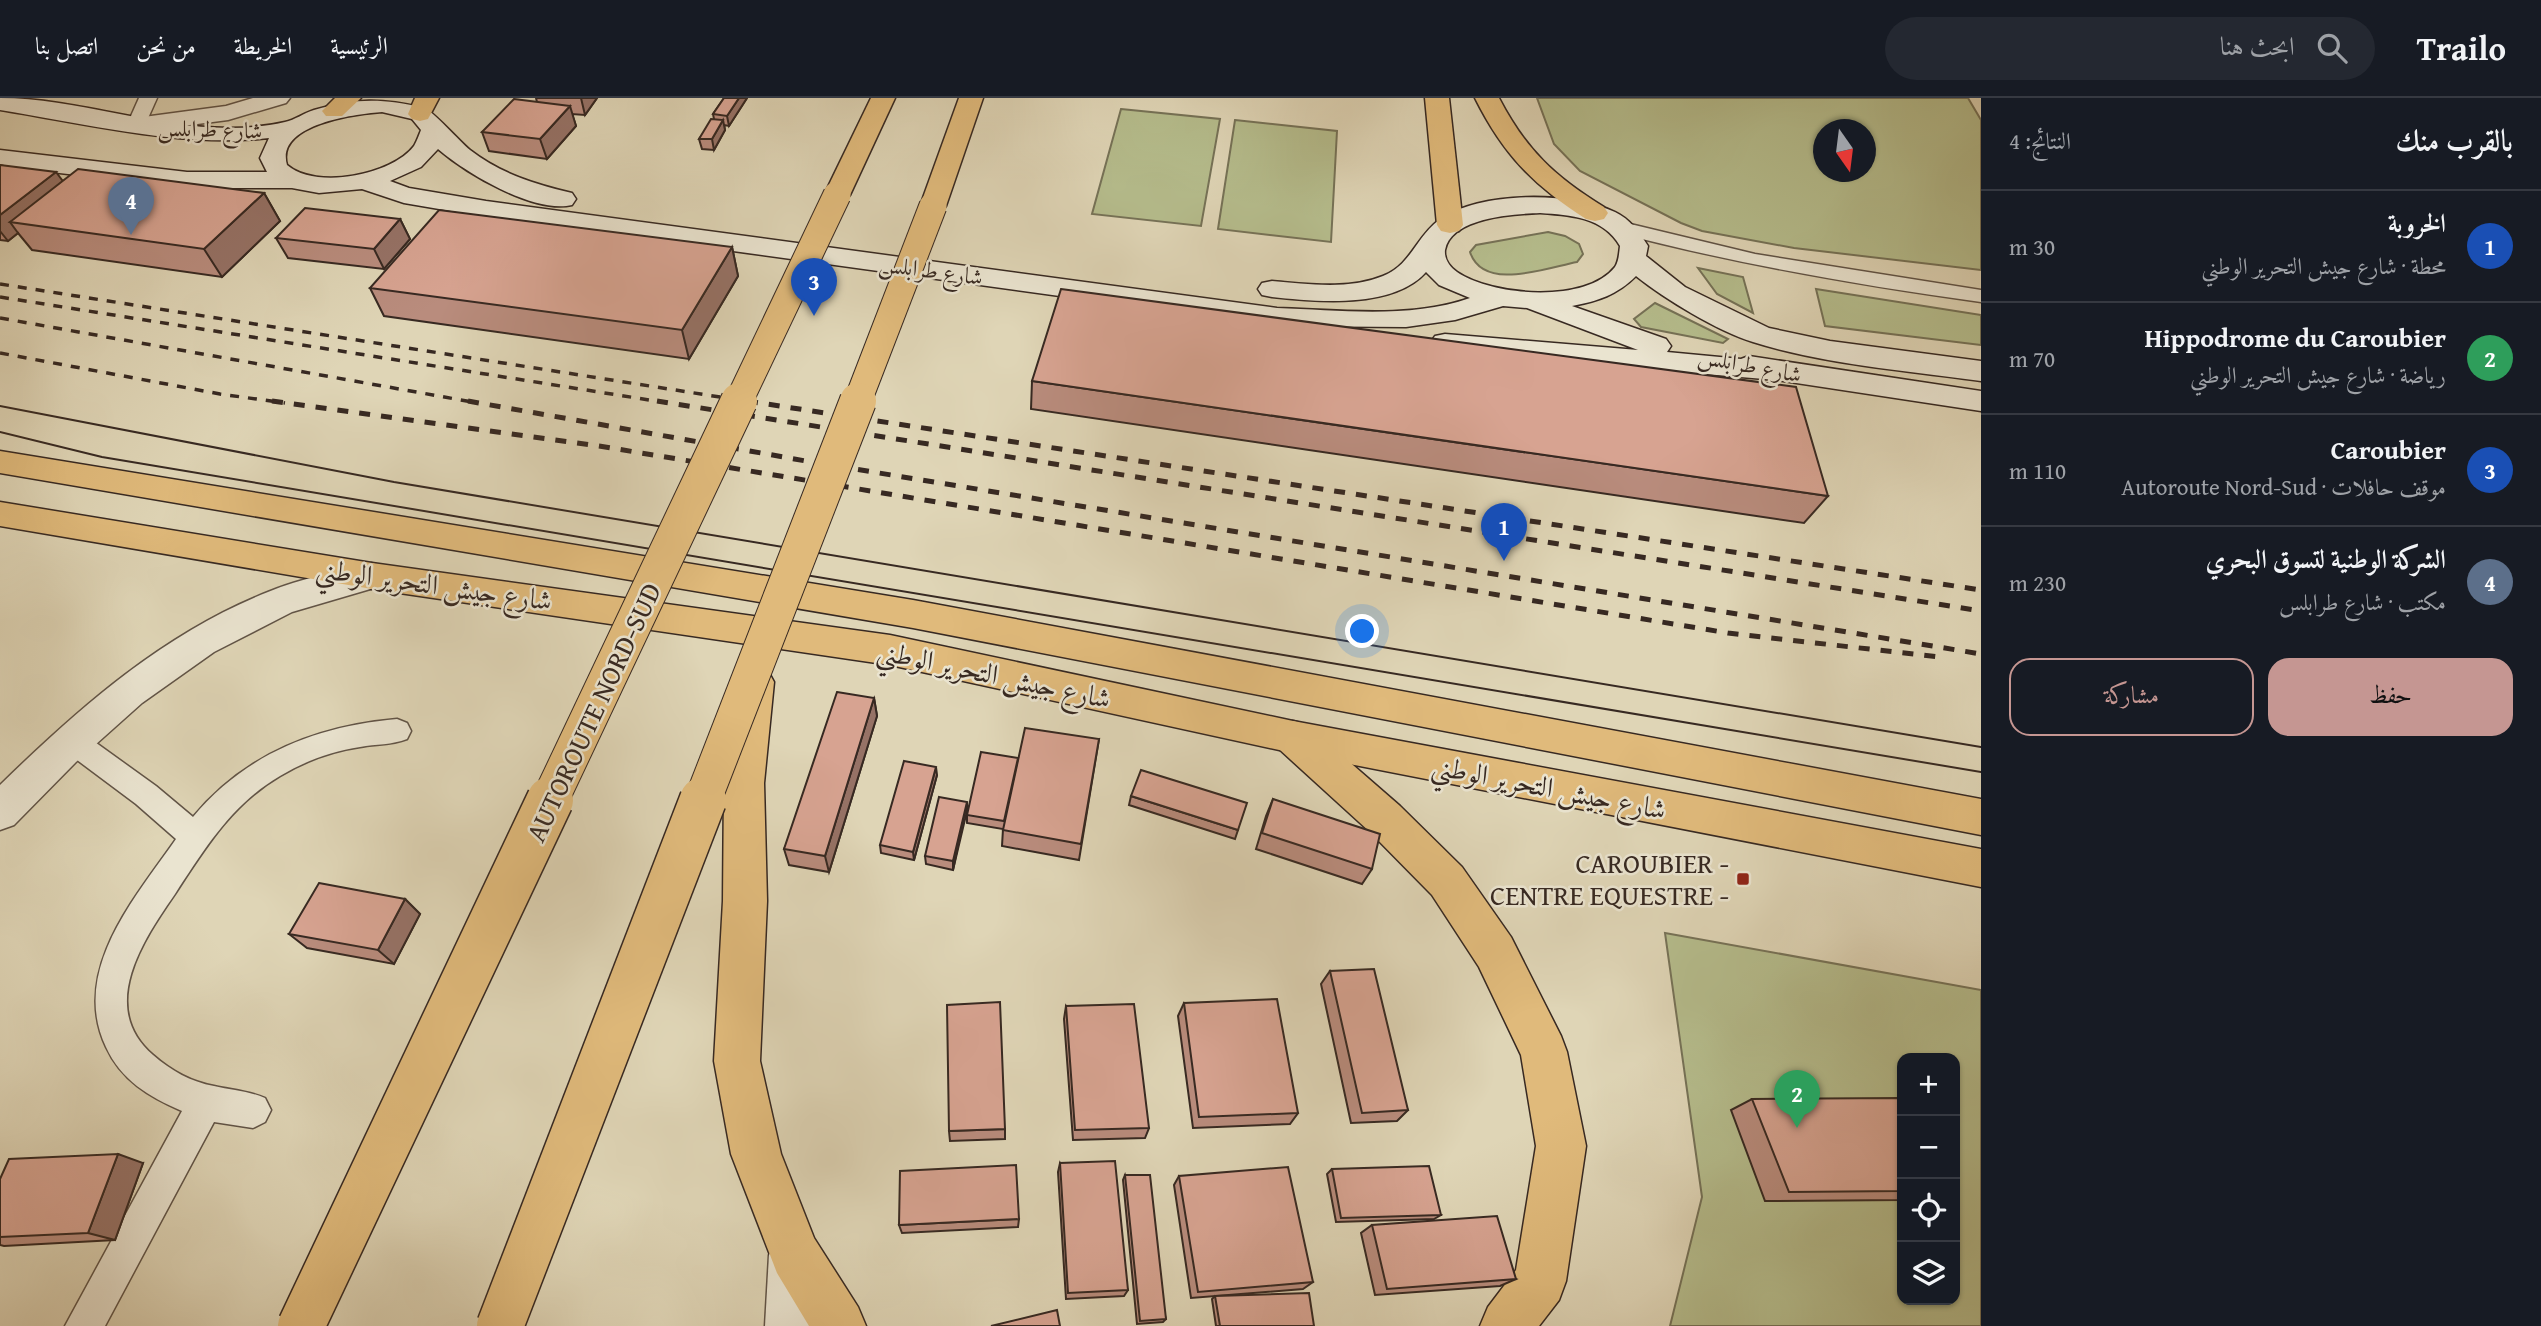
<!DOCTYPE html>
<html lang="ar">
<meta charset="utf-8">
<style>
:root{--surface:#171b24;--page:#242831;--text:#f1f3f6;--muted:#9ea1a6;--line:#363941;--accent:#c59692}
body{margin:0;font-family:"Gentium Book Plus",Amiri,serif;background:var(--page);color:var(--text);direction:rtl}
.controls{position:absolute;right:21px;bottom:21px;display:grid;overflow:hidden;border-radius:14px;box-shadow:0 2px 5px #0004}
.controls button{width:63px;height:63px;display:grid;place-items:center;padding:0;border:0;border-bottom:2px solid var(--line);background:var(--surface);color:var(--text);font:35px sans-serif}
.compass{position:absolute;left:1813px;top:21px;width:63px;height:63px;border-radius:50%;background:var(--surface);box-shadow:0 2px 5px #0004;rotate:166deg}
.you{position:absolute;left:1363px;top:534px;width:24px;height:24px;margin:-18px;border:5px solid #fff;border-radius:50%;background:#1a73e8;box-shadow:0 0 0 10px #1a73e833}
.badge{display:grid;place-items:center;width:46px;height:46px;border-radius:50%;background:var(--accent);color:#fff;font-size:23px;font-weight:700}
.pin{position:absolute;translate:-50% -58px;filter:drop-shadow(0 2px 4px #0008)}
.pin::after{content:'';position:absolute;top:37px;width:24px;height:21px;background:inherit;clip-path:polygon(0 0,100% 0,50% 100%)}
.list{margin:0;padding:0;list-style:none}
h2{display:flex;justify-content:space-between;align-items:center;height:91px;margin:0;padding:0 28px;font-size:30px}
h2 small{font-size:23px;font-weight:400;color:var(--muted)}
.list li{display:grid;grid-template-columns:46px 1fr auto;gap:21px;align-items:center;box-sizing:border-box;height:112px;padding:0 28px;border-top:2px solid var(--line)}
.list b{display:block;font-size:26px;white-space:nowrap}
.list p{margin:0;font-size:23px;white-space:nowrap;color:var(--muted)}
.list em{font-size:23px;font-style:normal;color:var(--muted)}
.actions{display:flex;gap:14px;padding:21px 28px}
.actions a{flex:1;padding:16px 0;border:2px solid var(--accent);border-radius:21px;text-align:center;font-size:24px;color:var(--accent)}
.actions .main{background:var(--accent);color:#111}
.icon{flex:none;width:38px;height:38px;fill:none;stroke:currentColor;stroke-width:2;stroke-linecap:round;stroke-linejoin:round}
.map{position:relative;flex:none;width:1981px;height:1228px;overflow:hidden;direction:ltr}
header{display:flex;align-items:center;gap:42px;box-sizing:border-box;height:98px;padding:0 35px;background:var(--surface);border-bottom:2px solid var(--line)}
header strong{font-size:33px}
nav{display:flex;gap:38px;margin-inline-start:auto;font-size:24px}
.search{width:490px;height:63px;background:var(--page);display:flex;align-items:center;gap:18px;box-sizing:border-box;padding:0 24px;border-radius:38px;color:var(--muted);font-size:26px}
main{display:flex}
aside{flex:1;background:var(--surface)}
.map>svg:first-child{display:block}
.green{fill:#b5bc8c;stroke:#767257;stroke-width:2;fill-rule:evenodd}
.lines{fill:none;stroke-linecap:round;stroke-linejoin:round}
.service-casing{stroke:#615447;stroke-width:3}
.minor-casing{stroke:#615447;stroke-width:3}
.tertiary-casing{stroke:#615447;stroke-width:3}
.secondary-casing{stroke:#372922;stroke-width:3}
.trunk-casing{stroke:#372922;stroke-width:3}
.motorway-casing{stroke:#372922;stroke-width:3}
.service{fill:#eae4d0;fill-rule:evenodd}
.minor{fill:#eae4d0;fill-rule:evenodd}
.tertiary{fill:#eae4d0;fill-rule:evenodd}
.secondary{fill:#eae4d0;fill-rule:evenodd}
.trunk{fill:#e0ba7b;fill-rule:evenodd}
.motorway{fill:#e0ba7b;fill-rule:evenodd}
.tram{stroke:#372922;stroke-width:2}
.rail-far1{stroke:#372922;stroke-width:3.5;stroke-dasharray:9 9;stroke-linecap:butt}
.rail{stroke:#372922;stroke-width:5;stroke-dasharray:11 11;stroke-linecap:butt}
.motorway-bridge-far2-casing{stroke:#372922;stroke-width:29;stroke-linecap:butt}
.motorway-bridge-far1-casing{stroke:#372922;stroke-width:38;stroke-linecap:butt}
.motorway-bridge-casing{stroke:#372922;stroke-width:49;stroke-linecap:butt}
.motorway-bridge-far2{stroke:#e0ba7b;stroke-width:27}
.motorway-bridge-far1{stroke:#e0ba7b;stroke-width:36}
.motorway-bridge{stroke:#e0ba7b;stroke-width:46}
.wall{fill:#b98c7d;stroke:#372922;stroke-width:2}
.shaded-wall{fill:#967266;stroke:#372922;stroke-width:2}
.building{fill:#d7a391;stroke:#372922;stroke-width:2}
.poi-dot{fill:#8f2418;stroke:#eae4d0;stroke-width:2.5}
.labels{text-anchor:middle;stroke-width:5;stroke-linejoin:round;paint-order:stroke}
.far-street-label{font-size:23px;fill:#372922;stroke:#eae4d0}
.street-label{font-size:28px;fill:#372922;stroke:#eae4d0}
.poi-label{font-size:28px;fill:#372922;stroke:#eae4d0;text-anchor:end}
</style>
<header>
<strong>Trailo</strong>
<div class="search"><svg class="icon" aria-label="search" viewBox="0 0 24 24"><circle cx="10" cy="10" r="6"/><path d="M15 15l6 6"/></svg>ابحث هنا</div>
<nav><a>الرئيسية</a><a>الخريطة</a><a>من نحن</a><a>اتصل بنا</a></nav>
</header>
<main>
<aside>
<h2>بالقرب منك<small>النتائج: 4</small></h2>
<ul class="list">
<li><span class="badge" style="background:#1a4fb4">1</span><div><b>الخروبة</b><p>محطة · شارع جيش التحرير الوطني</p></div><em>30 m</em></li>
<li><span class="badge" style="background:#2e9e5b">2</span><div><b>Hippodrome du Caroubier</b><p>رياضة · شارع جيش التحرير الوطني</p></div><em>70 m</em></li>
<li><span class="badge" style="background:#1a4fb4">3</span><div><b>Caroubier</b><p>موقف حافلات · Autoroute Nord-Sud</p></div><em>110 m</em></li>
<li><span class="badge" style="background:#5c6f8a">4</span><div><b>الشركة الوطنية لتسوق البحري</b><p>مكتب · شارع طرابلس</p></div><em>230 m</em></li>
</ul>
<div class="actions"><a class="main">حفظ</a><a>مشاركة</a></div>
</aside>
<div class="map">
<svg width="1981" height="1228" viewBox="0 0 1981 1228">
<rect width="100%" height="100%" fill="#dfd5b6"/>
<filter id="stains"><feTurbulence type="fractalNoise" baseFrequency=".00286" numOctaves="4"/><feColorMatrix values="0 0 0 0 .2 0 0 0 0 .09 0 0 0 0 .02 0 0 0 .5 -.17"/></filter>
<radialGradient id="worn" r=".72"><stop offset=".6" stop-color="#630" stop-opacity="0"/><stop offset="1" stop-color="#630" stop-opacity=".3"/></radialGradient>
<g class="green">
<path d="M1537 0H1968L1981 22V172L1794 150 1702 133 1681 125 1580 73 1554 46ZM1824 32H1866V74H1824Z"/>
<path d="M1121 11 1220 21 1201 128 1092 116Z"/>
<path d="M1235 22 1337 33 1331 144 1218 131Z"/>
<path d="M1548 134 1565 138 1579 146 1583 156 1577 164C1546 170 1483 194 1470 154L1476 147Z"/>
<path d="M1698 170 1743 179 1753 215 1717 196Z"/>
<path d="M1816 191 1981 217V247L1825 228Z"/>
<path d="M1655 205 1728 241 1723 245 1641 229 1634 221Z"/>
<path d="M1665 835 1981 892V1228H1670L1702 1099ZM1902 960H1955V1202H1902Z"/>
</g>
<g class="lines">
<g class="service-casing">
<g id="service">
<path d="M139 0H157L145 27 136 32 127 27Z"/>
<path d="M1622 124 1755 156 1981 192V204C1858 187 1736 166 1615 134L1612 130 1615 126Z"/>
<path d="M397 621 407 625 411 633 407 641C392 647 376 646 360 649 332 653 305 663 280 678 232 706 205 750 175 796 144 841 97 909 153 957 170 972 191 984 214 988 231 992 249 993 265 1000L271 1012 265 1024 253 1030 214 1024 105 1228H65L182 1013C149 999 121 982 106 949 70 873 135 800 176 741L136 706 61 650 57 642 61 634 71 630 81 634 156 688 193 719C245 656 317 628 397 621Z"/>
</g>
</g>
<g class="minor-casing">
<g id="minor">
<path d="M253 0H290L286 5 228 22 136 34 127 32 124 27 127 22 136 20 226 8Z"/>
<path d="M795 1131 813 1139 821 1157 819 1228H765L769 1157 777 1139Z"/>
</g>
</g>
<g class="tertiary-casing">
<path id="tertiary" d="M372 465 384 469 390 478 384 487 292 514 214 554 142 605 76 664 14 727 0 732V687C79 610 164 535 268 494 302 480 337 474 372 465Z"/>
</g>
<g class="secondary-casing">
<path id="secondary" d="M0 0C94 0 190 46 285 24 295 22 304 15 314 12 356 0 382 0 424 10 432 12 460 44 470 52 501 76 535 86 572 95L576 101 572 107C534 116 466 75 438 51L421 69 390 83 409 90 486 103 1277 210C1340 212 1410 221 1470 200L1439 187 1426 174C1393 211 1317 204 1272 199L1262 197 1258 191 1262 185 1272 183C1308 186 1349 192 1383 178 1411 167 1416 139 1439 122 1479 93 1571 93 1615 114 1630 121 1639 134 1648 148L1646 158 1685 189 1769 230 1830 243 1981 263V283C1905 272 1826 267 1753 244 1717 233 1665 201 1636 178 1617 197 1598 203 1572 208L1666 241 1671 248 1667 254 1741 261 1749 258 1981 293V313L1776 282 1445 254 1435 252 1430 245 1435 238 1445 236 1638 252 1527 210 1503 208 1455 222 1406 229 1277 228 486 119 404 105 362 91 319 95 292 90H187L0 68V52L187 74H267L260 60 269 40C182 50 87 26 0 12ZM382 14 412 21 421 32C419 37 417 43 414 48 392 77 316 92 287 67 275 26 356 16 382 14ZM1540 115C1571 117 1603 119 1620 148 1619 155 1619 163 1615 169 1586 206 1492 198 1457 174 1450 169 1444 161 1445 152 1451 119 1515 116 1540 115Z"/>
</g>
<g class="trunk-casing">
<g id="trunk">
<path d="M0 353 913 502 1981 701V737L913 530 0 375Z"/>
<path d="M0 404 372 465 890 537 1293 623 1981 751V789L1293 655 890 567 372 491 0 428Z"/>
</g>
</g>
<g class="motorway-casing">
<g id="motorway">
<path d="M335 0H361L342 18H326L322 13Z"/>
<path d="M415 0H439L428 21 420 23 412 21 408 16Z"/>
<path d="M871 0H895L850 97 846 102 837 105 828 102 824 97Z"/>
<path d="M959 0H983L946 108 942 114 933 116 924 114 920 108Z"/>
<path d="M1425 0H1449L1463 127 1459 133 1450 135 1441 133 1437 127Z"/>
<path d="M1475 0H1499C1526 52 1555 79 1604 109L1608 115 1604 121 1595 123 1586 121C1533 87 1503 56 1475 0Z"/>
<path d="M755 569 768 573 774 584 764 685 767 803 760 963 781 1056 814 1140 858 1209 866 1228H809L777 1175 731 1056 714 963 723 803 724 685 736 584 742 573Z"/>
<path d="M1293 623 1307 627 1400 708 1462 769 1511 839 1561 938 1567 954 1586 1048 1566 1183 1559 1202 1539 1228H1480L1488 1209 1516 1172 1536 1048 1521 957 1479 869 1432 797 1370 734 1279 651 1273 639 1279 627Z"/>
</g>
</g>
<use href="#service" class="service"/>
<use href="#minor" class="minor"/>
<use href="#tertiary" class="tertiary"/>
<use href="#secondary" class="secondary"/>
<use href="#trunk" class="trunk"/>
<use href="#motorway" class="motorway"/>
<g class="tram">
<path d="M0 308 394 384 1981 649"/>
<path d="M0 334 102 359 1981 674"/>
</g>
<g class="rail-far1">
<path d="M0 186 758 305"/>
<path d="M0 199 668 305"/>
<path d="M0 220 478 305"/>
<path d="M0 255 220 296 285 305"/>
</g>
<g class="rail">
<path d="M272 303 599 348 1728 535 1939 559"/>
<path d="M468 303 806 363 1981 556"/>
<path d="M657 303 1981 513"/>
<path d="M747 303 1981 492"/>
</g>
<g class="motorway-bridge-far2-casing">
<g id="motorway-bridge-far2">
<path d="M738 305 837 97"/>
<path d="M857 305 933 108"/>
</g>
</g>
<g class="motorway-bridge-far1-casing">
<g id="motorway-bridge-far1">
<path d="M549 704 739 303"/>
<path d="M702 704 858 303"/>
</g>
</g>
<g class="motorway-bridge-casing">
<g id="motorway-bridge">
<path d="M301 1228 550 702"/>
<path d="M500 1228 703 702"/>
</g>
</g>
<use href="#motorway-bridge-far2" class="motorway-bridge-far2"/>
<use href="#motorway-bridge-far1" class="motorway-bridge-far1"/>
<use href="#motorway-bridge" class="motorway-bridge"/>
</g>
<g class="wall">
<path d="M536 0H597L585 17 572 16 576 28 547 61 489 53 482 34 537 4Z"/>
<path d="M724 0H747L729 28 724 27 725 32 714 52 702 51 699 41 714 21 713 16Z"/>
<path d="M0 67 63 83 264 95 280 123 222 179 32 152 18 135 8 143 0 142Z"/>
<path d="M400 121 410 141 384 171 288 160 276 140Z"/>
<path d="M732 149 738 178 689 261 384 218 370 190Z"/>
<path d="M1032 283 1828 398 1804 425 1031 311Z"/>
<path d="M874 600 877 618 829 774 789 767 784 751Z"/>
<path d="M1099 641 1079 762 1002 748 1003 731 967 725V717L1018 660Z"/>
<path d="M937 677 914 762 881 755 880 747Z"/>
<path d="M1131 698 1238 732 1235 741 1129 707Z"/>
<path d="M1273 701 1372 771 1362 786 1256 751 1266 718Z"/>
<path d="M967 704 953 772 926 766 925 758Z"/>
<path d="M405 801 420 816 394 866 307 850 289 836Z"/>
<path d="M1330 873 1408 1012 1397 1023 1351 1025 1321 886Z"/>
<path d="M1184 905 1298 1015 1290 1026 1193 1030 1178 918Z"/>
<path d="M1066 908 1149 1030 1145 1040 1073 1042 1064 921Z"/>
<path d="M1752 1001 1902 1006V1102L1765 1103 1731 1012Z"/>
<path d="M1005 1031V1041L950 1043 949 1033Z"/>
<path d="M143 1065 115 1142 4 1148 0 1147V1081Z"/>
<path d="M1060 1065 1128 1192 1124 1198 1066 1201 1058 1074Z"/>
<path d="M1332 1071 1441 1117 1434 1121 1336 1124 1327 1076Z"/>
<path d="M1125 1077 1166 1221 1163 1224 1137 1226 1123 1082Z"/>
<path d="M1179 1078 1313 1184 1303 1191 1191 1200 1174 1087Z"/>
<path d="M1019 1121 1018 1129 902 1135 899 1127Z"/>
<path d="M1372 1127 1516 1181 1500 1188 1375 1197 1361 1135Z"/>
<path d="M1215 1198 1314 1228H1216L1212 1201Z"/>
</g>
<g class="shaded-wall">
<path d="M581 0H597L585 17Z"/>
<path d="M739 0H747L729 28 727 18Z"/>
<path d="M570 8 576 28 547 61 540 41Z"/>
<path d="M723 22 725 32 714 52 712 41Z"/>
<path d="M56 74 71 94 10 124 18 135 8 143 0 133V117Z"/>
<path d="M264 95 280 123 222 179 204 151Z"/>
<path d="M400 121 410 141 384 171 374 151Z"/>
<path d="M732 149 738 178 689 261 682 232Z"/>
<path d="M874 600 877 618 829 774 825 758Z"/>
<path d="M936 669 937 677 914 762 913 754Z"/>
<path d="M967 704V713L953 772V763Z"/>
<path d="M405 801 420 816 394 866 378 852Z"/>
<path d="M118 1056 143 1065 115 1142 88 1135Z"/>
</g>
<g class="building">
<path d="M724 0H739L727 18 713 16Z"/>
<path d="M514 1 570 8 540 41 482 34Z"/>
<path d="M711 21 723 22 712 41H699Z"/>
<path d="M0 67 56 74 0 117Z"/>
<path d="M78 71 264 95 204 151 10 124Z"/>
<path d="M305 110 400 121 374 151 276 140Z"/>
<path d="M439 112 732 149 682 232 370 190Z"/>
<path d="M1061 191 1796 289 1828 398 1032 283Z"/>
<path d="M837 594 874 600 825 758 784 751Z"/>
<path d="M1025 630 1099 641 1081 746 1003 732Z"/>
<path d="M981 654 1018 660 1004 723 967 717Z"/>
<path d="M904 663 936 669 913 754 880 747Z"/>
<path d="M1141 672 1247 705 1238 732 1131 698Z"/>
<path d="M939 699 967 704 953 763 925 758Z"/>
<path d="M1273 701 1380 736 1372 771 1262 735Z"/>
<path d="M319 785 405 801 378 852 289 836Z"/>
<path d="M1374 871 1408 1012 1362 1015 1330 873Z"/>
<path d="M1277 901 1298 1015 1199 1019 1184 905Z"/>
<path d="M1000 904 1005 1031 949 1033 947 907Z"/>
<path d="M1134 906 1149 1030 1075 1032 1066 908Z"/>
<path d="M1899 1000 1902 1006V1093L1789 1094 1752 1001Z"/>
<path d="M118 1056 88 1135 0 1139V1081L9 1061Z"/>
<path d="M1115 1063 1128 1192 1068 1195 1060 1065Z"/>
<path d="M1016 1067 1019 1121 899 1127 900 1073Z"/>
<path d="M1429 1068 1441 1117 1341 1120 1332 1071Z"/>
<path d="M1288 1069 1313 1184 1198 1194 1179 1078Z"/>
<path d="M1125 1077H1150L1166 1221 1140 1223Z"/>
<path d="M1497 1118 1516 1181 1387 1191 1372 1127Z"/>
<path d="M1309 1195 1314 1228H1220L1215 1198Z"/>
<path d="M1057 1212 1060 1228H991Z"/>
</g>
<rect class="poi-dot" x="1736" y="774" width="14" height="14" rx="3.5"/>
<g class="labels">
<g class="far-street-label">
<text transform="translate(210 31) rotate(2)" y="8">شارع طرابلس</text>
<text transform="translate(931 172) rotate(8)" y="8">شارع طرابلس</text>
<text transform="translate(1750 267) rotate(11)" y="8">شارع طرابلس</text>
</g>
<g class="street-label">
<text transform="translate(434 486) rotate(8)" y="10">شارع جيش التحرير الوطني</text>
<text transform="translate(994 576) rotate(12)" y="10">شارع جيش التحرير الوطني</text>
<text transform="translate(593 614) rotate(-65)" y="10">AUTOROUTE NORD-SUD</text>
<text transform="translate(1549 689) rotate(11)" y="10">شارع جيش التحرير الوطني</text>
</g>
<g class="poi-label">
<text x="1729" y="775">CAROUBIER -<tspan x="1729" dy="32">CENTRE EQUESTRE -</tspan></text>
</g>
</g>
<rect width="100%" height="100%" filter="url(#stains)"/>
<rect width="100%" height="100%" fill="url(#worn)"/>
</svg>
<div class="controls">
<button>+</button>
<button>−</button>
<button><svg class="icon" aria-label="locate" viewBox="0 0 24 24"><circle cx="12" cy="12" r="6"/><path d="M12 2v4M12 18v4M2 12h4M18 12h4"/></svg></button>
<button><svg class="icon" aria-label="layers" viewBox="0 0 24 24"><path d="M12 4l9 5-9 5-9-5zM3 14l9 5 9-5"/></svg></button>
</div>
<svg class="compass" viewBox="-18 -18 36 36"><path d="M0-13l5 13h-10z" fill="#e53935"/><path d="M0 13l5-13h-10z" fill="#9ea1a6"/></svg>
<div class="you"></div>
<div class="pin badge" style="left:1504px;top:463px;background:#1a4fb4">1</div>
<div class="pin badge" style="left:1797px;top:1030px;background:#2e9e5b">2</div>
<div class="pin badge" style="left:814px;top:218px;background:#1a4fb4">3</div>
<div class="pin badge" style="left:131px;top:137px;background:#5c6f8a">4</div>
</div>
</main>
